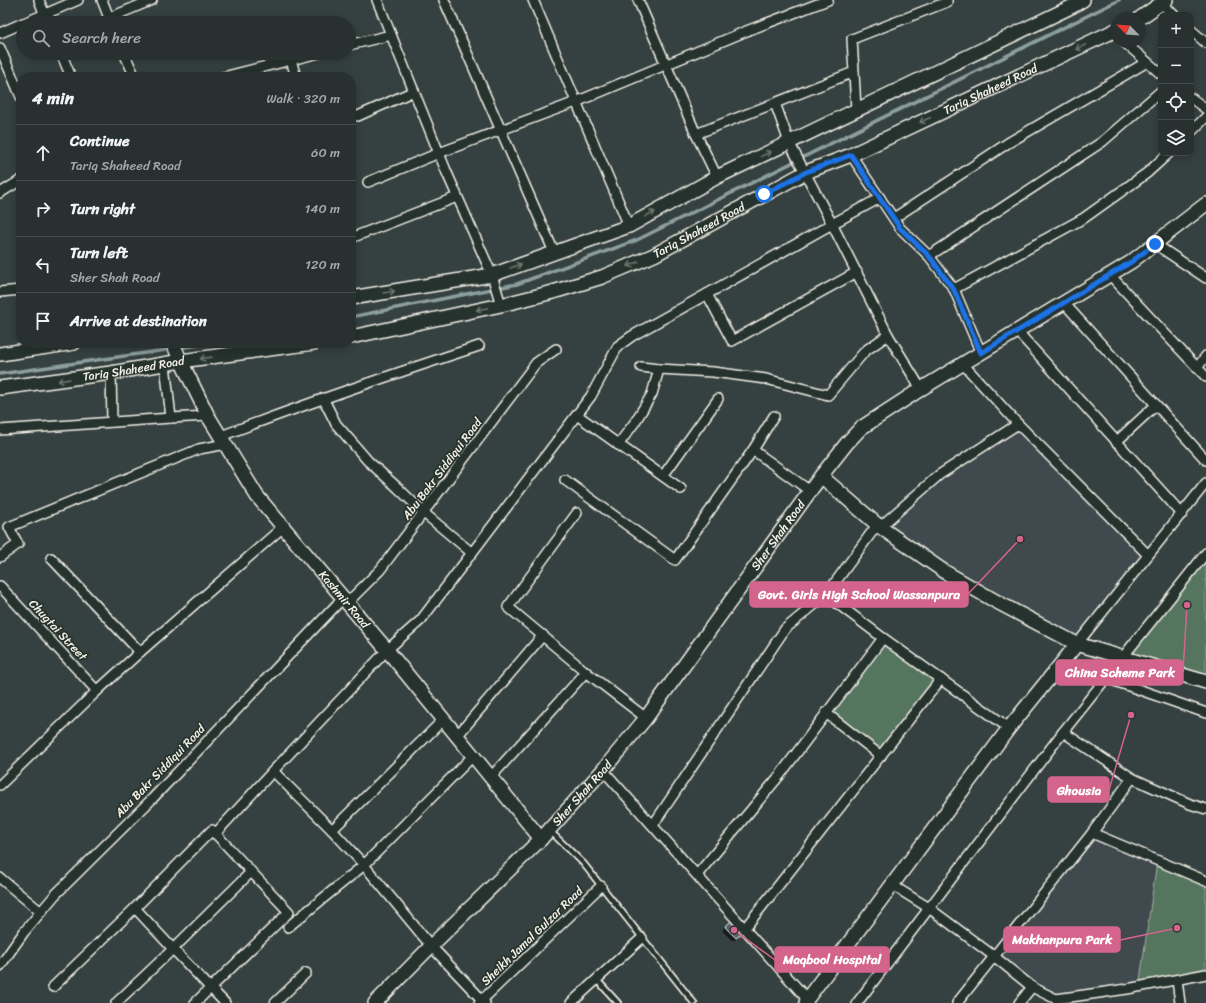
<!DOCTYPE html>
<meta charset="utf-8">
<style>
:root{--surface:#283030;--page:#303838;--text:#f1f3f6;--muted:#a5a9ab;--line:#444b4c}
body{margin:0;font-family:Sriracha,sans-serif;background:var(--page);color:var(--text)}
.controls{position:absolute;right:12px;top:12px;display:grid;overflow:hidden;border-radius:8px;box-shadow:0 2px 10px #0003}
.controls button{width:36px;height:36px;display:grid;place-items:center;padding:0;border:0;border-bottom:1px solid var(--line);background:var(--surface);color:var(--text);font:20px sans-serif}
.compass{position:absolute;left:1110px;top:12px;width:36px;height:36px;border-radius:50%;background:var(--surface);box-shadow:0 2px 10px #0003;rotate:295deg}
.stop{position:absolute;width:12px;height:12px;margin:-9px;border:3px solid #1a73e8;border-radius:50%;background:#fff}
.stop.end{background:#1a73e8;border-color:#fff;box-shadow:0 1px 4px #0008}
.list{margin:0;padding:0;list-style:none}
h2{display:flex;justify-content:space-between;align-items:center;height:52px;margin:0;padding:0 16px;font-size:17px}
h2 small{font-size:13px;font-weight:400;color:var(--muted)}
.list li{display:grid;grid-template-columns:26px 1fr auto;gap:12px;align-items:center;box-sizing:border-box;height:56px;padding:0 16px;border-top:1px solid var(--line)}
.list b{display:block;font-size:15px;white-space:nowrap}
.list p{margin:0;font-size:13px;white-space:nowrap;color:var(--muted)}
.list em{font-size:13px;font-style:normal;color:var(--muted)}
.icon{flex:none;width:22px;height:22px;fill:none;stroke:currentColor;stroke-width:2;stroke-linecap:round;stroke-linejoin:round}
.map{position:relative;flex:none;width:1206px;height:1003px;overflow:hidden}
.search{position:absolute;background:var(--surface);box-shadow:0 2px 10px #0003;left:16px;top:16px;width:340px;height:44px;display:flex;align-items:center;gap:10px;box-sizing:border-box;padding:0 14px;border-radius:22px;color:var(--muted);font-size:15px}
.panel{position:absolute;background:var(--surface);box-shadow:0 2px 10px #0003;left:16px;top:72px;width:340px;height:276px;border-radius:16px}
.map>svg:first-child{display:block}
.built{fill:#3f494e}
.green{fill:#54745e;stroke:#a4b2a3}
.lines{fill:none;stroke-linecap:round;stroke-linejoin:round}
.stream{stroke:#8c9f9e;stroke-width:3.5}
.building{fill:#575f6d;stroke:#f4f1e8;filter:url(#shadow)}
.lane-casing{stroke:#f4f1e8;stroke-width:8}
.street-casing{stroke:#f4f1e8;stroke-width:12}
.secondary-casing{stroke:#f4f1e8;stroke-width:16}
.lane{stroke:#26332d;stroke-width:4.5}
.street{stroke:#26332d;stroke-width:9}
.secondary{stroke:#26332d;stroke-width:13}
.oneway{stroke:#6e766e}
.route{stroke:#1a73e8;stroke-width:5}
.labels{text-anchor:middle;stroke-width:3.5;stroke-linejoin:round;paint-order:stroke}
.street-label{font-size:12px;fill:#f4f1e8;stroke:#26332d}
.leader{fill:none;stroke:#d4648c;stroke-width:1.5}
.callout-dot{fill:#d4648c;stroke:#26332d;stroke-width:1.5}
.callout{fill:#d4648c;stroke:#d4648c;stroke-width:1.5}
.callout-label{font-size:13px;text-anchor:middle;font-weight:bold;fill:#fff}
</style>
<div class="map">
<svg width="1206" height="1003" viewBox="0 0 1206 1003">
<defs>
<filter id="shadow"><feDropShadow dx="-3" dy="3" stdDeviation="0" flood-color="#0009"/></filter>
</defs>
<rect width="100%" height="100%" fill="#354040"/>
<filter id="ink" filterUnits="userSpaceOnUse"><feTurbulence type="fractalNoise" baseFrequency=".025" numOctaves="2"/><feDisplacementMap in="SourceGraphic" scale="8" xChannelSelector="R" yChannelSelector="G"/><feConvolveMatrix kernelMatrix="1 2 1 2 8 2 1 2 1" color-interpolation-filters="sRGB"/></filter>
<g filter="url(#ink)">
<g class="built">
<path d="M1018 424 1149 556 1082 642 947 568 883 522 912 491Z"/>
<path d="M1090 833 1157 861 1139 987 1055 1000 996 955Z"/>
</g>
<g class="green">
<path d="M1206 555V676L1128 654Z"/>
<path d="M883 638 941 679 881 756 826 713Z"/>
<path d="M1157 861 1206 881V974L1139 987Z"/>
</g>
<g class="lines">
<g class="stream">
<path d="M351 317 517 284 637 240 1119 0"/>
<path d="M179 348 213 343"/>
<path d="M0 374 173 349"/>
</g>
</g>
<path class="building" d="M732 920 742 933 736 938 725 927Z"/>
<g class="lines">
<g class="lane-casing">
<g id="lane">
<path d="M550 831 583 863 694 1003"/>
<path d="M597 980 618 1003"/>
</g>
</g>
<g class="street-casing">
<g id="street">
<path d="M39 0 48 23"/>
<path d="M102 0 111 23"/>
<path d="M377 0 447 173 492 275 501 305"/>
<path d="M444 0 554 252"/>
<path d="M533 0 629 226"/>
<path d="M638 0 696 134 717 177"/>
<path d="M1162 4 1174 15"/>
<path d="M109 18 152 0"/>
<path d="M24 23 78 0"/>
<path d="M1191 30 1206 43"/>
<path d="M0 33 23 23"/>
<path d="M1124 42 1161 74"/>
<path d="M349 45 391 35"/>
<path d="M0 48 21 97"/>
<path d="M61 53 71 77"/>
<path d="M124 53 135 77"/>
<path d="M291 60 296 77"/>
<path d="M854 72 856 110"/>
<path d="M223 77 319 53"/>
<path d="M1191 98 1206 109"/>
<path d="M358 116 414 91"/>
<path d="M1191 132 1206 117"/>
<path d="M696 134 854 72 852 39 947 2V0"/>
<path d="M851 155 900 228 929 256 954 289 981 353"/>
<path d="M368 182 439 153 576 102 749 30 828 0"/>
<path d="M0 193 21 180"/>
<path d="M880 198 832 224 888 335"/>
<path d="M894 218 1008 143 1147 62"/>
<path d="M351 238 457 197"/>
<path d="M1155 244 1206 278"/>
<path d="M929 256 1102 142 1161 91"/>
<path d="M1110 275 1206 377"/>
<path d="M954 289 1084 218 1147 173 1169 153"/>
<path d="M0 292 21 290"/>
<path d="M707 294 732 341 857 272"/>
<path d="M1064 303 1206 460"/>
<path d="M1017 331 1182 514"/>
<path d="M165 364 171 418 208 416"/>
<path d="M963 364 1018 424"/>
<path d="M641 367 659 369 713 372 766 379 828 395 865 351 888 335 921 389"/>
<path d="M1197 368 1206 356"/>
<path d="M111 373 112 422"/>
<path d="M323 398 336 424 368 461 398 488 424 513 472 553"/>
<path d="M577 415 681 489"/>
<path d="M774 416 753 450 810 491"/>
<path d="M0 430 171 418"/>
<path d="M221 436C306 404 393 374 479 346"/>
<path d="M1116 442 1156 405"/>
<path d="M618 445 635 422 652 394 659 369"/>
<path d="M663 476 718 399"/>
<path d="M565 480 675 560 753 450"/>
<path d="M577 513 508 607 586 672"/>
<path d="M880 527 939 475 1018 424 1148 555"/>
<path d="M0 557 18 544 9 527 199 449 226 444"/>
<path d="M51 558 140 652"/>
<path d="M0 586 97 691"/>
<path d="M826 595 883 638 1009 728"/>
<path d="M347 603 380 570 536 363 556 349"/>
<path d="M1077 644 1206 483"/>
<path d="M1106 678 1206 713"/>
<path d="M826 713 881 756"/>
<path d="M1063 732 1132 778 1190 804 1206 809"/>
<path d="M457 736 543 635"/>
<path d="M603 770 807 999"/>
<path d="M273 771 387 650 421 620 591 396 618 346 632 336 832 224 789 142 775 103"/>
<path d="M491 777 586 672 646 718"/>
<path d="M0 785 97 691 140 652 283 527"/>
<path d="M653 825 785 629 826 595 877 525"/>
<path d="M332 830 444 719"/>
<path d="M1092 833 1206 881"/>
<path d="M215 834 273 771 332 830 364 865 431 946 485 1003"/>
<path d="M697 875 780 775 883 638"/>
<path d="M0 878 41 912"/>
<path d="M892 885 929 908 995 957 1032 987 1056 999 1127 989 1206 974"/>
<path d="M135 908 212 830 289 912 195 1003"/>
<path d="M288 927 364 865 473 756"/>
<path d="M745 928 941 679"/>
<path d="M0 966 24 932 55 895 153 798 343 598"/>
<path d="M1177 980 1180 1003"/>
<path d="M53 987 135 908 173 949 225 1003"/>
<path d="M116 1003 173 949 251 872"/>
<path d="M275 1003 306 973"/>
<path d="M479 1003 601 886"/>
<path d="M571 1003 642 938"/>
<path d="M857 1003 1063 732 1206 553"/>
<path d="M957 1003 1092 833 1132 778"/>
<path d="M1019 1003 1032 987"/>
</g>
</g>
<g class="secondary-casing">
<g id="secondary">
<path d="M1140 18 1166 0"/>
<path d="M351 298 492 275 629 226 717 177 1073 6 1083 0"/>
<path id="s1" d="M351 337 501 305 553 292 602 277 654 255 806 172 851 155 1116 30"/>
<path id="s2" d="M173 343 178 355 208 416 257 496 387 650 541 839"/>
<path d="M0 354 74 343"/>
<path id="s3" d="M0 388 111 373 181 361 314 343"/>
<path d="M821 476 880 527 945 572 997 602 1077 644 1206 682"/>
<path id="s4" d="M375 1003 431 946 541 839 603 770 646 718 821 476 847 443 861 428 921 389 1131 262 1206 204"/>
<path d="M806 1003 807 999 1009 728 1077 644"/>
</g>
</g>
<use href="#lane" class="lane"/>
<use href="#street" class="street"/>
<use href="#secondary" class="secondary"/>
</g>
<defs><path id="oneway-shaft" d="M-6 0H5M1.5-3L5.5 0L1.5 3" fill="none" stroke-width="1.6" stroke-linecap="round" stroke-linejoin="round"/></defs>
<g class="oneway">
<use href="#oneway-shaft" transform="translate(1081 47) rotate(155)"/>
<use href="#oneway-shaft" transform="translate(925 120) rotate(155)"/>
<use href="#oneway-shaft" transform="translate(766 154) rotate(-26)"/>
<use href="#oneway-shaft" transform="translate(650 214) rotate(-28)"/>
<use href="#oneway-shaft" transform="translate(633 264) rotate(157)"/>
<use href="#oneway-shaft" transform="translate(516 266) rotate(-20)"/>
<use href="#oneway-shaft" transform="translate(389 292) rotate(-9)"/>
<use href="#oneway-shaft" transform="translate(482 309) rotate(168)"/>
<use href="#oneway-shaft" transform="translate(206 358) rotate(172)"/>
<use href="#oneway-shaft" transform="translate(64 380) rotate(172)"/>
</g>
</g>
<g class="lines" filter="url(#ink)">
<path class="route" d="M764 194 806 172 851 155 900 228 929 256 954 290 981 353 1131 262 1155 244"/>
</g>
<g class="labels">
<g class="street-label">
<text dy="4" stroke="none"><textPath href="#s1" startOffset="690">Tariq Shaheed Road</textPath></text>
<text dy="4" stroke="none"><textPath href="#s1" startOffset="366">Tariq Shaheed Road</textPath></text>
<text dy="4" stroke="none"><textPath href="#s3" startOffset="135">Tariq Shaheed Road</textPath></text>
<text transform="translate(442 469) rotate(-53)" y="4">Abu Bakr Siddiqui Road</text>
<text dy="4" stroke="none"><textPath href="#s4" startOffset="619">Sher Shah Road</textPath></text>
<text dy="4" stroke="none"><textPath href="#s2" startOffset="310">Kashmir Road</textPath></text>
<text transform="translate(58 630) rotate(47)" y="4">Chugtai Street</text>
<text transform="translate(160 771) rotate(-46)" y="4">Abu Bakr Siddiqui Road</text>
<text dy="4" stroke="none"><textPath href="#s4" startOffset="295">Sher Shah Road</textPath></text>
<text transform="translate(532 936) rotate(-44)" y="4">Sheikh Jamal Gulzar Road</text>
</g>
</g>
<path class="leader" d="M1020 539L968 594M1187 605L1183 672M1131 715L1109 790M1177 928L1120 940M734 930L775 960"/>
<g class="callout-dot">
<circle cx="1020" cy="539" r="4"/>
<circle cx="1187" cy="605" r="4"/>
<circle cx="1131" cy="715" r="4"/>
<circle cx="1177" cy="928" r="4"/>
<circle cx="734" cy="930" r="4"/>
</g>
<g class="callout">
<rect x="750" y="582" width="218" height="25" rx="4"/>
<rect x="1056" y="660" width="127" height="25" rx="4"/>
<rect x="1048" y="777" width="61" height="25" rx="4"/>
<rect x="1004" y="927" width="116" height="25" rx="4"/>
<rect x="775" y="947" width="114" height="25" rx="4"/>
</g>
<g class="callout-label">
<text x="859" y="599">Govt. Girls High School Wassanpura</text>
<text x="1120" y="677">China Scheme Park</text>
<text x="1079" y="795">Ghousia</text>
<text x="1062" y="944">Makhanpura Park</text>
<text x="832" y="964">Maqbool Hospital</text>
</g>
</svg>
<div class="controls">
<button>+</button>
<button>−</button>
<button><svg class="icon" aria-label="locate" viewBox="0 0 24 24"><circle cx="12" cy="12" r="6"/><path d="M12 2v4M12 18v4M2 12h4M18 12h4"/></svg></button>
<button><svg class="icon" aria-label="layers" viewBox="0 0 24 24"><path d="M12 4l9 5-9 5-9-5zM3 14l9 5 9-5"/></svg></button>
</div>
<svg class="compass" viewBox="-18 -18 36 36"><path d="M0-13l5 13h-10z" fill="#e53935"/><path d="M0 13l5-13h-10z" fill="#a5a9ab"/></svg>
<div class="stop" style="left:764px;top:194px"></div>
<div class="stop end" style="left:1155px;top:244px"></div>
<div class="search"><svg class="icon" aria-label="search" viewBox="0 0 24 24"><circle cx="10" cy="10" r="6"/><path d="M15 15l6 6"/></svg>Search here</div>
<section class="panel">
<h2>4 min<small>Walk · 320 m</small></h2>
<ul class="list">
<li><svg class="icon" aria-label="ahead" viewBox="0 0 24 24"><path d="M12 20V5M6 11l6-6 6 6"/></svg><div><b>Continue</b><p>Tariq Shaheed Road</p></div><em>60 m</em></li>
<li><svg class="icon" aria-label="right" viewBox="0 0 24 24"><path d="M7 20v-9h11M14 6l5 5-5 5"/></svg><div><b>Turn right</b></div><em>140 m</em></li>
<li><svg class="icon" aria-label="left" viewBox="0 0 24 24"><path d="M17 20v-9H6M10 6l-5 5 5 5"/></svg><div><b>Turn left</b><p>Sher Shah Road</p></div><em>120 m</em></li>
<li><svg class="icon" aria-label="arrive" viewBox="0 0 24 24"><path d="M6 21V4h12l-3 4 3 4H6"/></svg><div><b>Arrive at destination</b></div></li>
</ul>
</section>
</div>
